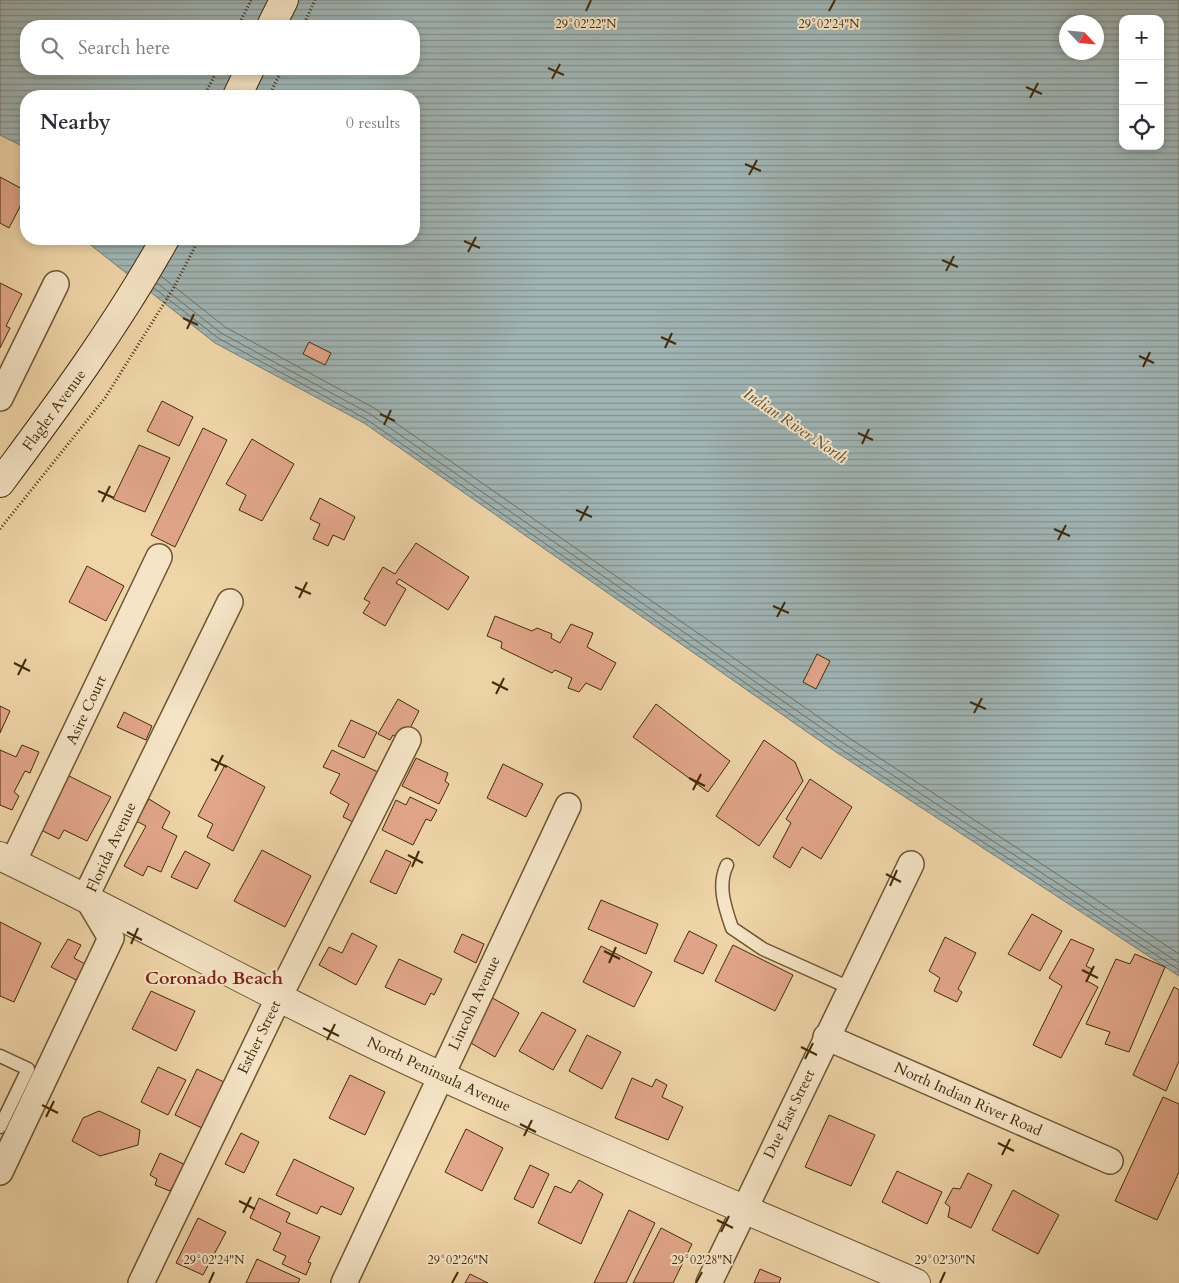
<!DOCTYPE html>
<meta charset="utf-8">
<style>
:root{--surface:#fff;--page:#f7f7f7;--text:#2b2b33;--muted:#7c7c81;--line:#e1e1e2}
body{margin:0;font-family:Cardo,serif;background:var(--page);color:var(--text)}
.controls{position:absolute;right:15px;top:15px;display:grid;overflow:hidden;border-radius:10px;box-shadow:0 2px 8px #0003}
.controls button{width:45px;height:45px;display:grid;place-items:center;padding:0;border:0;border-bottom:1px solid var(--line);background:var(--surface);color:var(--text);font:25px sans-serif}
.compass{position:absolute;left:1059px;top:15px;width:45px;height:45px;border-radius:50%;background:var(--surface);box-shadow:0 2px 8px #0003;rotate:116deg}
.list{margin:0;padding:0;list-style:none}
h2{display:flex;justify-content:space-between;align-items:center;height:65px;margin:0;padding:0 20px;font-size:21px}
h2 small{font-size:16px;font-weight:400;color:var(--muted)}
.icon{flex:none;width:28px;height:28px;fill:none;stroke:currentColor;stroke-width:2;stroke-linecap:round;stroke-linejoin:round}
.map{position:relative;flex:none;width:1179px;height:1283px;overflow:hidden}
.search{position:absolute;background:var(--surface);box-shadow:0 2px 8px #0003;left:20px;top:20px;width:400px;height:55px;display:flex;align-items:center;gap:12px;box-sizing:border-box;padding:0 18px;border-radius:20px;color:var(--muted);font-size:19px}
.panel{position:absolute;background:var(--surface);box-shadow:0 2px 8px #0003;left:20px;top:90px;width:400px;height:155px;border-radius:20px}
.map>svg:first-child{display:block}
.water{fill:url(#water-rules);stroke:#7a7e71;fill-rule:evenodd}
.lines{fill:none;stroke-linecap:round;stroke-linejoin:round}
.shore{stroke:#717060;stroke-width:1}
.building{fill:#e2a68a;stroke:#422b0a}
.service-casing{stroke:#6d5632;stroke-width:15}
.minor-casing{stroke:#6d5632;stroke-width:28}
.tertiary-casing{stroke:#6d5632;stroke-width:30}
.secondary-casing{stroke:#422b0a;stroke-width:30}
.path{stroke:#422b0a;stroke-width:3;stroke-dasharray:1 2.5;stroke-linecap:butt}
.service{stroke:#f5e4c6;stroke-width:12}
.minor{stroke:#f5e4c6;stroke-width:25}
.tertiary{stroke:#f5e4c6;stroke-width:28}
.secondary{stroke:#f5e4c6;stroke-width:28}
.ticks{fill:none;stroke:#422b0a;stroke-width:2}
.labels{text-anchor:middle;stroke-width:4;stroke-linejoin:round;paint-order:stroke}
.street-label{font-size:15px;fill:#422b0a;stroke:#f5e4c6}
.water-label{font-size:16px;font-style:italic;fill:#5a4e35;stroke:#f5e4c6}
.quarter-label{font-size:18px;font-weight:bold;fill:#7a1f14;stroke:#f5e4c6}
.ticks-label{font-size:12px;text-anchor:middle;fill:#422b0a;stroke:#f5e4c6;stroke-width:4;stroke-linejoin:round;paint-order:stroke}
</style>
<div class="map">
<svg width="1179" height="1283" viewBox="0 0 1179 1283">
<defs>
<pattern id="water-rules" width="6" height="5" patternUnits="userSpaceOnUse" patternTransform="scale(1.25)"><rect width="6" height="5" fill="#a0b5b5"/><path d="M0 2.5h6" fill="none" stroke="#849391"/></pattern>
</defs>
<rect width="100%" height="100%" fill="#efd5a8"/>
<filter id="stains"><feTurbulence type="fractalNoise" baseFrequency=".004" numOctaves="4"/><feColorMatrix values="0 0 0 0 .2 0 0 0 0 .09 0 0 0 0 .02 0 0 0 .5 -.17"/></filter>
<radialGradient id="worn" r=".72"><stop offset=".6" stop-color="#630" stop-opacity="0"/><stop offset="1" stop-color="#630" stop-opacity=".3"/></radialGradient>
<path class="water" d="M0 0H1179V976L833 750 364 423 215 343 83 239H414V96H26V151L24 147 0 135ZM1123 19H1160V146H1123ZM1066 22H1096V52H1066ZM26 26H414V69H26Z"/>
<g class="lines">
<g class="shore">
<path d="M161 276 225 327 374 408 843 734 1179 954"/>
<path d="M157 283 221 333 370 414 839 740 1179 963"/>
<path d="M154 288 218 338 366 419 836 746 1179 970"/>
</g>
</g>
<g class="building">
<path d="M0 177 26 191V195L9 228 0 223Z"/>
<path d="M0 283 22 294 6 326 10 328 0 348Z"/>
<path d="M309 342 331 353 325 365 303 354Z"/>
<path d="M162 401 193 417 179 446 147 431Z"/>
<path d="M203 428 227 440 175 547 151 535Z"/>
<path d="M252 439 294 464 262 521 239 510 246 495 226 484Z"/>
<path d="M139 445 170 458 145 512 113 499Z"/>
<path d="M320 498 355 517 344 540 333 535 328 546 313 539 320 524 310 519Z"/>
<path d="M416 543 469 577 448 610 399 579 396 583 406 589 385 626 363 613 370 602 364 599 383 567 395 574Z"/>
<path d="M87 566 124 586 106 621 69 602Z"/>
<path d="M495 616 532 631 537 628 552 634 551 638 560 643 571 624 593 633 587 647 616 663 601 690 586 683 579 692 568 688 572 678 555 670 552 673 501 648 502 642 487 636Z"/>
<path d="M817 654 830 661 816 689 803 682Z"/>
<path d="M398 699 419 711 404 740 393 735 390 740 378 734Z"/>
<path d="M656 704 730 761 708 792 633 737Z"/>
<path d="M0 706 10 711 0 733Z"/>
<path d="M124 712 152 726 146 740 117 727Z"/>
<path d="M351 720 377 732 364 758 338 746Z"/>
<path d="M764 740 795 762 803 781 759 846 716 816Z"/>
<path d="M22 745 39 752 30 773 25 771 14 792 19 796 12 810 0 805V750L16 757Z"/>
<path d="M332 750 382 774 357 824 343 817 349 804 330 793 340 774 323 767Z"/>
<path d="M416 758 448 773 445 781 449 784 439 804 402 786Z"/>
<path d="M503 764 543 784 526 817 487 798Z"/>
<path d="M225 765 265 787 233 851 207 837 213 824 198 816Z"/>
<path d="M69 776 111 797 87 841 64 830 59 839 41 830Z"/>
<path d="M810 779 852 807 821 859 802 847 790 868 773 857 791 823 786 819Z"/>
<path d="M410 797 437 810 431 821 426 819 413 845 382 830 396 800 406 805Z"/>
<path d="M149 799 170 812 162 828 177 836 161 872 148 866 143 876 124 866 146 826 136 821Z"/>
<path d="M262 850 311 876 285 927 234 901Z"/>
<path d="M386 850 411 862 396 894 370 882Z"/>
<path d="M185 851 210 864 197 889 171 877Z"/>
<path d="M601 900 658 924 646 954 588 929Z"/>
<path d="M1032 914 1062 931 1040 971 1008 954Z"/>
<path d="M0 922 41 943 14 1002 0 996Z"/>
<path d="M689 931 717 945 703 974 674 961Z"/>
<path d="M352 933 377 946 356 985 319 965 329 947 342 953Z"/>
<path d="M462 934 484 944 476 963 454 952Z"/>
<path d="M945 937 976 953 958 989 962 992 957 1002 934 991 940 978 929 971Z"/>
<path d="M68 939 81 945 74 958 85 964 78 981 51 967Z"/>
<path d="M1071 939 1094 949 1086 966 1092 969 1087 981 1098 987 1061 1058 1033 1045 1062 986 1049 978Z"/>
<path d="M733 945 793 975 775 1011 715 981Z"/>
<path d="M601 946 652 972 634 1007 583 982Z"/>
<path d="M1135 954 1165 967 1129 1052 1105 1044 1110 1032 1086 1024 1116 959 1130 964Z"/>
<path d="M399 959 442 979 434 995 431 993 425 1005 385 987Z"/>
<path d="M1174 987 1179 990V1061L1166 1091 1133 1075Z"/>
<path d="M151 991 195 1011 176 1051 132 1029Z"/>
<path d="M489 996 519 1013 495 1057 464 1039Z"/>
<path d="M542 1012 576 1030 553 1070 519 1051Z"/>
<path d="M587 1035 621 1052 602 1089 569 1071Z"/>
<path d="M158 1067 186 1080 168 1115 141 1102Z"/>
<path d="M197 1069 226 1083 204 1129 175 1115Z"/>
<path d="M350 1075 385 1092 365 1135 329 1118Z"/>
<path d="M632 1078 652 1087 656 1079 667 1085 662 1097 683 1107 668 1140 615 1118Z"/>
<path d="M1163 1097 1179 1104V1172L1157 1220 1115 1201Z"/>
<path d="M99 1111 140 1130 138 1145 100 1156 72 1141 83 1118Z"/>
<path d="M829 1115 875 1135 851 1186 805 1167Z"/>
<path d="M466 1129 503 1148 482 1191 445 1172Z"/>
<path d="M241 1133 259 1142 244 1173 225 1164Z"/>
<path d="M160 1153 190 1167 182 1187 174 1184 170 1191 155 1185 157 1179 150 1175Z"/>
<path d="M294 1159 354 1188 341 1215 321 1206 317 1214 276 1195Z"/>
<path d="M530 1165 549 1174 533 1208 514 1199Z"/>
<path d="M897 1171 942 1192 927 1224 882 1202Z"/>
<path d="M968 1173 992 1185 971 1228 948 1217 950 1207 945 1203 953 1188 960 1189Z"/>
<path d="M579 1180 603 1194 581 1244 538 1223 555 1186 571 1193Z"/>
<path d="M1013 1190 1059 1215 1038 1254 992 1230Z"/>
<path d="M259 1198 290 1213 286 1222 320 1237 308 1262 311 1263 306 1275 282 1264 286 1256 273 1250 281 1233 250 1218Z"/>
<path d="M629 1210 655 1223 626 1283H594Z"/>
<path d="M198 1218 226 1232 203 1275 176 1263Z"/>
<path d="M661 1228 692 1244 673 1283H633Z"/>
<path d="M257 1259 300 1279 298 1283H246Z"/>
<path d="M760 1269 781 1278 779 1283H754Z"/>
<path d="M470 1274 488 1283H465Z"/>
</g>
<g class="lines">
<g class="service-casing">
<g id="service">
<path d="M727 865C717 885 725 908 732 928L763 949 850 988"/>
<path d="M0 1056 28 1069 0 1127"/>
</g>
</g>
<g class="minor-casing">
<g id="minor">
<path d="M0 398 56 284"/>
<path d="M13 862 159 557"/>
<path d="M826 1037 1110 1161"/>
<path d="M0 1172 111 938 86 896 230 602"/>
<path d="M141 1283 279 997 408 740"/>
<path d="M344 1283 568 806"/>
<path d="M709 1283 911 864"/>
</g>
</g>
<g class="tertiary-casing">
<path id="tertiary" d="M0 856C148 927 291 1008 441 1076 597 1148 757 1214 916 1283"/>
</g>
<g class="secondary-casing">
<g id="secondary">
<path d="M271 26 284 0"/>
<path d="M237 96 250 69"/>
<path d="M0 483C59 404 117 325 165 239"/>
</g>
</g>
<g class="path">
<path d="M238 26 251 0"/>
<path d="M303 26 315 0"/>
<path d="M204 96 218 69"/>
<path d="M269 96 282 69"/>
<path d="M0 529 105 398 173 289 199 239"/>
</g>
<use href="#service" class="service"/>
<use href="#minor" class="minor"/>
<use href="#tertiary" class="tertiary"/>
<use href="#secondary" class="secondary"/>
</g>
<path class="ticks" d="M586 11 591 0M829 11 835 0M548 68 564 75M552 79 560 64M1026 87 1042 94M1030 98 1038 83M745 164 761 171M749 175 757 160M464 241 480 248M468 252 476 237M942 260 958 267M946 271 954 256M183 318 198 325M187 329 194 314M661 337 676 344M665 348 672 333M1139 356 1154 363M1143 367 1150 352M380 414 395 421M384 425 391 410M858 433 873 440M862 444 869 429M98 491 114 498M102 502 110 486M576 510 592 517M580 521 588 506M1054 529 1070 536M1058 540 1066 525M295 587 311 594M299 598 307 582M773 606 789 613M777 617 785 602M14 663 30 671M18 675 26 659M492 682 508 690M496 694 504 678M970 702 986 709M974 713 982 698M211 759 227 767M215 771 223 755M689 778 705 786M693 790 701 774M408 855 423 863M412 867 419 851M886 874 901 882M890 886 897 870M127 932 142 940M131 944 138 928M604 951 620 959M609 963 616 947M1082 970 1098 978M1086 982 1094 966M323 1028 339 1036M327 1040 335 1024M801 1047 817 1055M805 1059 813 1043M42 1105 58 1113M46 1117 54 1101M520 1124 536 1132M524 1136 532 1120M998 1143 1014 1151M1002 1155 1010 1139M239 1201 255 1209M243 1213 251 1197M717 1220 733 1228M721 1232 729 1216M209 1283 214 1272M452 1283 458 1272M696 1283 702 1272M940 1283 945 1272"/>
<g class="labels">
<g class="street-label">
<text transform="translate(54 410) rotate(-54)" y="5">Flagler Avenue</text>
<text transform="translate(86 710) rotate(-65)" y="5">Asire Court</text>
<text transform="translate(111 847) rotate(-65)" y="5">Florida Avenue</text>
<text transform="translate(474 1003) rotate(-65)" y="5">Lincoln Avenue</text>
<text transform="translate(259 1037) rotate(-64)" y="5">Esther Street</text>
<text transform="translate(439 1074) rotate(25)" y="5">North Peninsula Avenue</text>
<text transform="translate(968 1099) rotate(24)" y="5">North Indian River Road</text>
<text transform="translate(789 1114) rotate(-64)" y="5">Due East Street</text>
</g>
<g class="water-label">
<text transform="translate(796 425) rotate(34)" y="6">Indian River North</text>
</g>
<g class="quarter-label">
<text x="214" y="984">Coronado Beach</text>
</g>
</g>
<g class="ticks-label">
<text x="586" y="28">29°02'22"N</text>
<text x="829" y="28">29°02'24"N</text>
<text x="214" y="1264">29°02'24"N</text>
<text x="458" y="1264">29°02'26"N</text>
<text x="702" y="1264">29°02'28"N</text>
<text x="945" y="1264">29°02'30"N</text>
</g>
<rect width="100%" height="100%" filter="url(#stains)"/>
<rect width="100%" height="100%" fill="url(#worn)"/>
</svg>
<div class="controls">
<button>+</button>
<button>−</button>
<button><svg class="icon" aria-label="locate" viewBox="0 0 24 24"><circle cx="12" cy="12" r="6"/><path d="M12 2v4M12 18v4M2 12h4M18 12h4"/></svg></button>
</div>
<svg class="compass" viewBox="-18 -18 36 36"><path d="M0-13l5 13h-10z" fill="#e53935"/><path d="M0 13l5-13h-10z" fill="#7c7c81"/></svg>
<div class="search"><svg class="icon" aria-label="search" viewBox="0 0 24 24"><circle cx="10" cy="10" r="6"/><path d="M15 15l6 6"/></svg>Search here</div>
<section class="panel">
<h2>Nearby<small>0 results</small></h2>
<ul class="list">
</ul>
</section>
</div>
